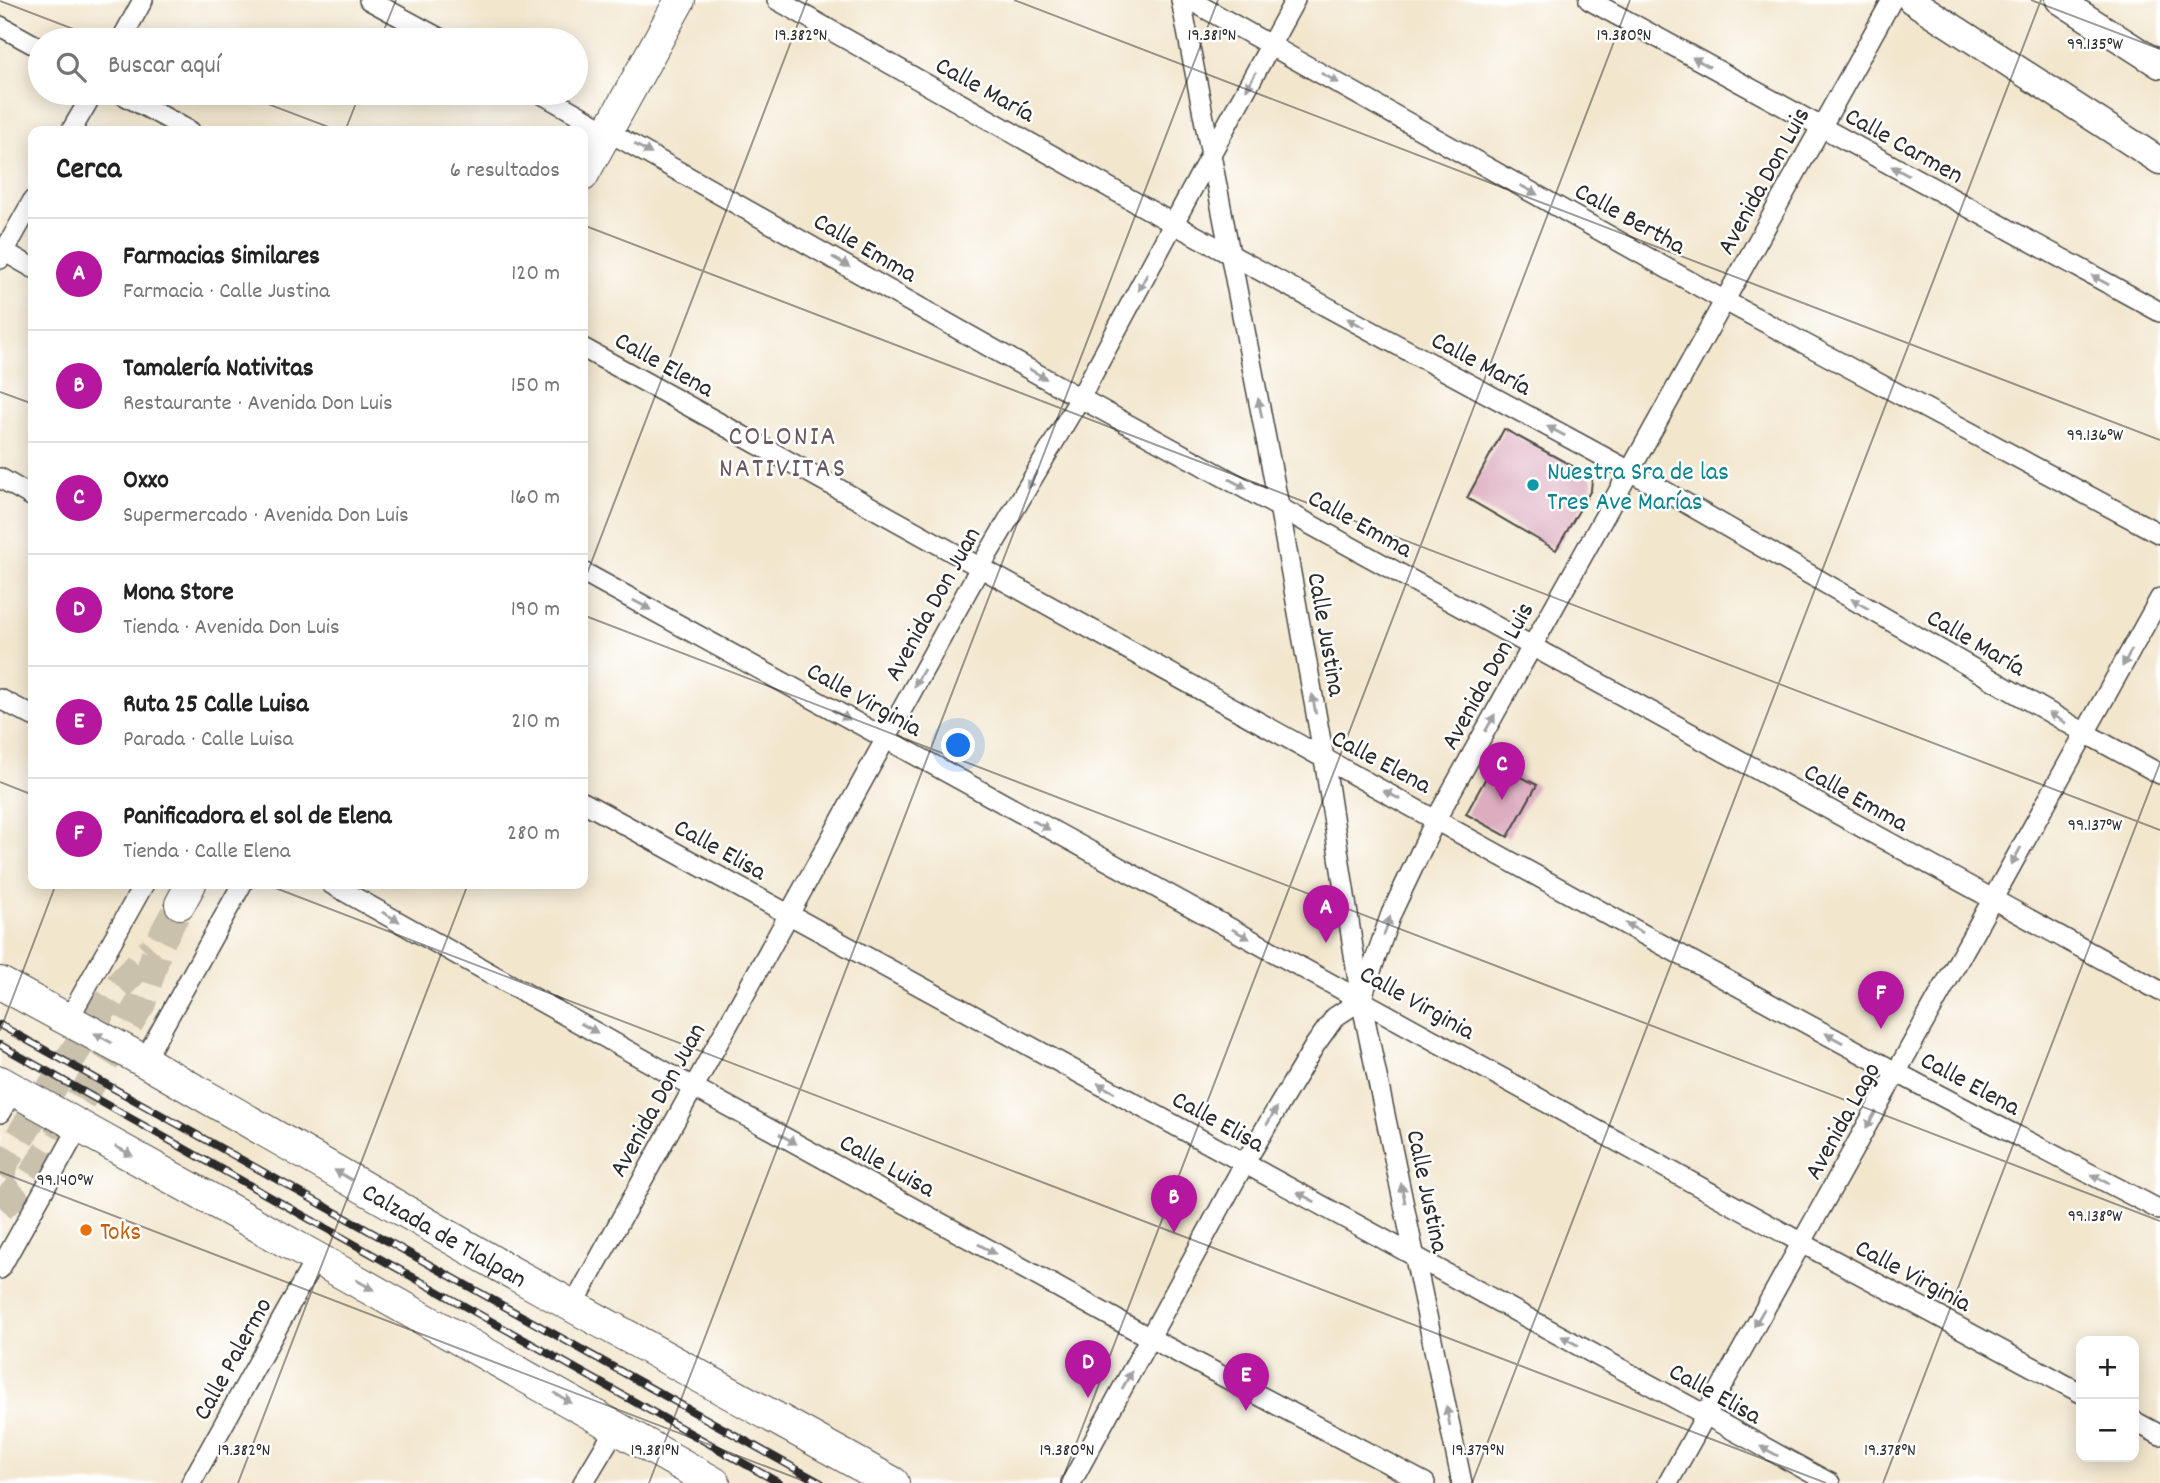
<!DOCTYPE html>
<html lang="es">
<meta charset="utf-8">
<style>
:root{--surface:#fff;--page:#f2f2f2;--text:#222;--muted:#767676;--line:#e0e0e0;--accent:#b5179e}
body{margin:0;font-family:Dekko,sans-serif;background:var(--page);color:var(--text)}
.controls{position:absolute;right:21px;bottom:21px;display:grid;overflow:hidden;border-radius:14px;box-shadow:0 4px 18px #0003}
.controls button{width:63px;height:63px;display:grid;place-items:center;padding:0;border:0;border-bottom:2px solid var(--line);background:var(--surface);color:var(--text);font:35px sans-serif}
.you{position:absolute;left:959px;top:746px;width:24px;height:24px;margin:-18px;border:5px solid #fff;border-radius:50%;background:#1a73e8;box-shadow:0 0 0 10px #1a73e833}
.badge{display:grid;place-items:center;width:46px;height:46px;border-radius:50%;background:var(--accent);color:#fff;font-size:23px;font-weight:700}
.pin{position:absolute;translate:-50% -58px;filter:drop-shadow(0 2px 4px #0008)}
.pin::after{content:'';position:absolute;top:37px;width:24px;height:21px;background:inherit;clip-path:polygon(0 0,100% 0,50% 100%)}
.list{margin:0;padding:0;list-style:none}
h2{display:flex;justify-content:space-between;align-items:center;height:91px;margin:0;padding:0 28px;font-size:30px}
h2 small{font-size:23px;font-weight:400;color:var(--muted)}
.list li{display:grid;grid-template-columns:46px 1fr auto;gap:21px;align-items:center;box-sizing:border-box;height:112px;padding:0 28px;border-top:2px solid var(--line)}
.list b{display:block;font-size:26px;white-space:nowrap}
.list p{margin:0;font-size:23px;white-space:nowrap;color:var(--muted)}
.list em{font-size:23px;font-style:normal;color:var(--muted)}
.icon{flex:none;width:38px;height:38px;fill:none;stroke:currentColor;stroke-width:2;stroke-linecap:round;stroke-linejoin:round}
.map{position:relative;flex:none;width:2160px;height:1483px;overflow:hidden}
.search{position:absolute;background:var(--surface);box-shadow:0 4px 18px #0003;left:28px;top:28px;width:560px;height:77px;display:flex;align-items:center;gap:18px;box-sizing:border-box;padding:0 24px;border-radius:38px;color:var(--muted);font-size:26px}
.panel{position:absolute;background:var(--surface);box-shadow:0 4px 18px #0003;left:28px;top:126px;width:560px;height:763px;border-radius:14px}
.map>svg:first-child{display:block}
.building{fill:#dcacbf}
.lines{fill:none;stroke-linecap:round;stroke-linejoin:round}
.primary-tunnel{stroke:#cac1ad;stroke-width:30;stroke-dasharray:30 15;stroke-linecap:butt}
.minor-casing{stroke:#494743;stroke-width:22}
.secondary-casing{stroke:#494743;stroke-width:29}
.primary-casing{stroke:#494743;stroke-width:32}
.trunk-casing{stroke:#494743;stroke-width:34}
.minor{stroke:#fff;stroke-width:19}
.secondary{stroke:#fff;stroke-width:26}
.primary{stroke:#fff;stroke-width:30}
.trunk{stroke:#fff;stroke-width:32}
.rail-casing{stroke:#2b2b2b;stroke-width:8}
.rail{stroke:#fff;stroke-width:5;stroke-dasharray:16;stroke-linecap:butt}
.oneway{fill:#a0a0a0}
.ticks{fill:none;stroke:#2b2b2b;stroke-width:2;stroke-opacity:0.45}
.culture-dot{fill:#0f9aa8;stroke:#fff;stroke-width:2.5}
.food-dot{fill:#e8710a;stroke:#fff;stroke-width:2.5}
.labels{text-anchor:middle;stroke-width:5;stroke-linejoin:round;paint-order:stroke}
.street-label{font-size:26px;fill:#2b2b2b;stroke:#fff}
.culture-label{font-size:26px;fill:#0d838f;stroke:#fff;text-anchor:start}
.food-label{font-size:26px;fill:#c56008;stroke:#fff;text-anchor:start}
.neighbourhood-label{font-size:28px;letter-spacing:2px;fill:#69585f;stroke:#fff}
.ticks-label{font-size:18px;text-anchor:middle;fill:#2b2b2b;stroke:#fff;stroke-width:5;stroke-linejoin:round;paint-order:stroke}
</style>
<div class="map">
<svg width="2160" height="1483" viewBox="0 0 2160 1483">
<rect width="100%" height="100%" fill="#fff"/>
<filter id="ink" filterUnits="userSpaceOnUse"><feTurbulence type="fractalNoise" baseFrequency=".0143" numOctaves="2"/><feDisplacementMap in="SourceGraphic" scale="14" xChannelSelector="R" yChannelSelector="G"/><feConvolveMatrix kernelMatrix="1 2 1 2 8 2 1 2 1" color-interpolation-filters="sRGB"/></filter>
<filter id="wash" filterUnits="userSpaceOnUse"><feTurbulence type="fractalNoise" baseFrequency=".00686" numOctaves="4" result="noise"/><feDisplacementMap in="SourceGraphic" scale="28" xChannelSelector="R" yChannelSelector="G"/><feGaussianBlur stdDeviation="1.57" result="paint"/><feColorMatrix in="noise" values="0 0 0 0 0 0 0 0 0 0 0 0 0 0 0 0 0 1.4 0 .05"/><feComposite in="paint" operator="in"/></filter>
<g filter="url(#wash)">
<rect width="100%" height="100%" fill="#f2e6cd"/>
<g id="blocks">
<g class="building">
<path d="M1504 429 1589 475 1592 480 1591 490 1556 550 1467 498Z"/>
<path d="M1494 763 1537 785 1508 837 1466 814Z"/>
</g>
</g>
</g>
<g filter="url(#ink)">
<use href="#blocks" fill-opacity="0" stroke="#494743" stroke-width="2"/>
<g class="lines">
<g class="primary-tunnel">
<path d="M0 1177 5 1160 114 991 154 949"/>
<path d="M0 1207 32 1177 141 1003 159 944 180 904"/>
</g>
<g class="minor-casing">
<g id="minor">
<path d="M369 0 443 40"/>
<path d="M777 0 1174 224 1630 471 2085 733 2160 774"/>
<path d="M1181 0 1279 506 1324 758 1361 1000 1462 1483"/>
<path d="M1190 0 1725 301 2160 534"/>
<path d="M1589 0 2160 312"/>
<path d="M0 26 40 48"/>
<path d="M121 40 143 0"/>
<path d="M120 93 190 131"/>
<path d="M540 93 1080 398 2160 991"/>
<path d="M71 131 93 93"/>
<path d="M0 249 33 268"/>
<path d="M0 259 33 200"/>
<path d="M583 348C1021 588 1456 835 1896 1072 1983 1119 2072 1164 2160 1210"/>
<path d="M0 478 33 497"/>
<path d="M583 572 1802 1243 2081 1393"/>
<path d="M0 699 33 716"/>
<path d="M583 802 1830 1483"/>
<path d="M331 884 693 1087 1150 1338 1425 1483"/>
<path d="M68 1020 144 884"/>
<path d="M144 1061 242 884"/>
<path d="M0 1113 14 1089"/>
<path d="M0 1269 79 1127"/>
<path d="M573 1306 981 566 1080 398 1212 152 1295 0"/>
<path d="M2134 1421 2160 1435"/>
<path d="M191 1483 316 1258"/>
<path d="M583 1483 616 1428"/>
<path d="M1071 1483 1244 1164 1315 1045 1335 1017 1361 1000 1391 914 1436 819 1892 0"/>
<path d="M1668 1483 2160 598"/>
</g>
</g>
<g class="secondary-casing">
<g id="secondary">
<path d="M1911 0 2160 161"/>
<path d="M2059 0 2160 65"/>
</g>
</g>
<g class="primary-casing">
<g id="primary">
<path d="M583 176 680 0"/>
<path d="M180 904 191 884"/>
</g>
</g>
<g class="trunk-casing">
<g id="trunk">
<path id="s1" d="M0 983 144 1061 502 1267 893 1483"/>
<path d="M0 1082 316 1258 714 1483"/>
</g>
</g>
<use href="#minor" class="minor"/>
<use href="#secondary" class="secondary"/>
<use href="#primary" class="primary"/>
<use href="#trunk" class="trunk"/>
<g class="rail-casing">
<g id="rail">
<path d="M0 1025 821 1483"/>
<path d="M0 1045 779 1483"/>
</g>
</g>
<use href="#rail" class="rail"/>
</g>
<defs><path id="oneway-solid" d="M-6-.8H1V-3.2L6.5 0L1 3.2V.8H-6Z" transform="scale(1.75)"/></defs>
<g class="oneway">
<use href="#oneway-solid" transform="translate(1701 62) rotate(-151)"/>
<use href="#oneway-solid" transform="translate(1330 78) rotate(29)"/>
<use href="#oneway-solid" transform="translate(1251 81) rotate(119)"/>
<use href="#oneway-solid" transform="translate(643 149) rotate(30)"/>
<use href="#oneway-solid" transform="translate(1900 171) rotate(-151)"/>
<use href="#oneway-solid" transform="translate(1529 190) rotate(29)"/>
<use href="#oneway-solid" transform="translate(841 262) rotate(30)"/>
<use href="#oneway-solid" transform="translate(2100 280) rotate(-151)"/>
<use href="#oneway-solid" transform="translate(1143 282) rotate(118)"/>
<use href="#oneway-solid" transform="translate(1356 323) rotate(-152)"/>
<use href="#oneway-solid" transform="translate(1038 374) rotate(30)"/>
<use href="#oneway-solid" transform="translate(1260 408) rotate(-101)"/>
<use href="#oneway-solid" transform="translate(1556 431) rotate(-152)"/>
<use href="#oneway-solid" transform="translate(1032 480) rotate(121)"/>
<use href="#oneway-solid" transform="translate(1238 484) rotate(28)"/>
<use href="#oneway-solid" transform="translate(1860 604) rotate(-150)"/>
<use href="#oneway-solid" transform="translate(642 605) rotate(29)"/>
<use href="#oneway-solid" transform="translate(2127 658) rotate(119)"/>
<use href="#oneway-solid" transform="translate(919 678) rotate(119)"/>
<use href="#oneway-solid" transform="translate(1314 704) rotate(-100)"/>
<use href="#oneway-solid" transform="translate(841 715) rotate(29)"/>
<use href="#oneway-solid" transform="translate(2057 718) rotate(-150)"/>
<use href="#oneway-solid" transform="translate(1490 723) rotate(-61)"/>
<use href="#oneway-solid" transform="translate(1392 795) rotate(-152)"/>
<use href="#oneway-solid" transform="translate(1041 825) rotate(29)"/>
<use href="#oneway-solid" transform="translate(2016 856) rotate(119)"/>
<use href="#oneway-solid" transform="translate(391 917) rotate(29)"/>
<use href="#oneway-solid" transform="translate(1387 926) rotate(-71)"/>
<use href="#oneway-solid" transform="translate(1634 928) rotate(-151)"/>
<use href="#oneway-solid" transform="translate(1241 934) rotate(29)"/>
<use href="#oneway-solid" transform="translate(589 1028) rotate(29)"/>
<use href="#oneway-solid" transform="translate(103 1038) rotate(-151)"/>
<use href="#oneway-solid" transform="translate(1834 1038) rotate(-151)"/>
<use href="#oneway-solid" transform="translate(1106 1088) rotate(-151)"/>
<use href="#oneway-solid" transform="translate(1272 1116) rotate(-59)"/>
<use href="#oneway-solid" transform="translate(1871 1120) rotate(119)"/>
<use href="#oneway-solid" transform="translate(788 1139) rotate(29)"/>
<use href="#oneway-solid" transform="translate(124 1151) rotate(29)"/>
<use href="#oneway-solid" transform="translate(343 1175) rotate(-150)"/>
<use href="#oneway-solid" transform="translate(2100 1179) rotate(-152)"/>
<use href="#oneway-solid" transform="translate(1403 1193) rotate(-102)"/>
<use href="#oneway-solid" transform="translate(1306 1197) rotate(-152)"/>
<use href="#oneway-solid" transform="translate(987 1249) rotate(29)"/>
<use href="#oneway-solid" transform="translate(365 1285) rotate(30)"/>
<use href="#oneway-solid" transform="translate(1759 1318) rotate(120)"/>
<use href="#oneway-solid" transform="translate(1570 1341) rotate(-151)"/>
<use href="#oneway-solid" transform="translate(1127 1380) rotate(-61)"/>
<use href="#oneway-solid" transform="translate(563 1398) rotate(30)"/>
<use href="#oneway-solid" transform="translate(1448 1416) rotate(-101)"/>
<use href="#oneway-solid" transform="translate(1769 1451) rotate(-152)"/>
</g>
</g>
<path class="ticks" d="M1014 0 2160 440M2031 0 2160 49M0 1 102 40M380 40 396 0M239 93 339 131M345 131 360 93M583 225 2160 830M0 392 33 404M583 584 807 0M583 615 2160 1221M0 782 33 795M265 884 1826 1483M0 1031 56 884M0 1172 809 1483M238 1483 468 884M649 1483 1218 0M1061 1483 1630 0M1472 1483 2041 0M1883 1483 2160 763"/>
<circle class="culture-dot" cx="1533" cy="485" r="7"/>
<circle class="food-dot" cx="86" cy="1230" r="7"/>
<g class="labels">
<g class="street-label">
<text transform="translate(986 88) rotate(29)" y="9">Calle María</text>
<text transform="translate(1905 144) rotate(29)" y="9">Calle Carmen</text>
<text transform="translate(1762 180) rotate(-61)" y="9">Avenida Don Luis</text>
<text transform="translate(1631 217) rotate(29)" y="9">Calle Bertha</text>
<text transform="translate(866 246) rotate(30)" y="9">Calle Emma</text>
<text transform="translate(1482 362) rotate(28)" y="9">Calle María</text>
<text transform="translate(665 363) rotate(29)" y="9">Calle Elena</text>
<text transform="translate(1361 522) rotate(29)" y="9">Calle Emma</text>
<text transform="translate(931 603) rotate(-61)" y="9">Avenida Don Juan</text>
<text transform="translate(1328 634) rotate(80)" y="9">Calle Justina</text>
<text transform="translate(1977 641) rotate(30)" y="9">Calle María</text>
<text transform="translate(1486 675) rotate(-61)" y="9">Avenida Don Luis</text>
<text transform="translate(865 698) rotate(29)" y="9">Calle Virginia</text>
<text transform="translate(1382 760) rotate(28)" y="9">Calle Elena</text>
<text transform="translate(1857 796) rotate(29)" y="9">Calle Emma</text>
<text transform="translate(721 848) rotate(29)" y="9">Calle Elisa</text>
<text transform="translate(1418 1001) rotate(29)" y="9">Calle Virginia</text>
<text transform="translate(1971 1082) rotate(28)" y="9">Calle Elena</text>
<text transform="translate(656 1099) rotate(-61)" y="9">Avenida Don Juan</text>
<text transform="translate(1219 1120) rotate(29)" y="9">Calle Elisa</text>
<text transform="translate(1841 1120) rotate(-61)" y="9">Avenida Lago</text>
<text transform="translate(888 1164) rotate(29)" y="9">Calle Luisa</text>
<text transform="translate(1429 1191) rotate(78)" y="9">Calle Justina</text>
<text dy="9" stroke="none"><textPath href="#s1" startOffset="511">Calzada de Tlalpan</textPath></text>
<text transform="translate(1914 1274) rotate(28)" y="9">Calle Virginia</text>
<text transform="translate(231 1358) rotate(-61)" y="9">Calle Palermo</text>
<text transform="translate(1716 1392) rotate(29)" y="9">Calle Elisa</text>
</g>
<g class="culture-label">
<text x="1547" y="479">Nuestra Sra de las<tspan x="1547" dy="30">Tres Ave Marías</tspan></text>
</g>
<g class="food-label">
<text x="100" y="1239">Toks</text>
</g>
<g class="neighbourhood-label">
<text x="783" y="444">COLONIA<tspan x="783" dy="32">NATIVITAS</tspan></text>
</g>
</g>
<g class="ticks-label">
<text x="1624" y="40">19.380°N</text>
<text x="801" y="40">19.382°N</text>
<text x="1212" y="40">19.381°N</text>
<text x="2095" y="49">99.135°W</text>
<text x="2095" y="440">99.136°W</text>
<text x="2095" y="830">99.137°W</text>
<text x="65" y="1185">99.140°W</text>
<text x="2095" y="1221">99.138°W</text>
<text x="244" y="1455">19.382°N</text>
<text x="655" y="1455">19.381°N</text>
<text x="1067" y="1455">19.380°N</text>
<text x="1478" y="1455">19.379°N</text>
<text x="1890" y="1455">19.378°N</text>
</g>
</svg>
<div class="controls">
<button>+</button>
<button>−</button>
</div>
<div class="you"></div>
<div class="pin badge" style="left:1326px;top:943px">A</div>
<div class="pin badge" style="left:1174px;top:1233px">B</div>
<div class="pin badge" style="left:1502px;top:800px">C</div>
<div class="pin badge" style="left:1088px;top:1398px">D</div>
<div class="pin badge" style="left:1246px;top:1411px">E</div>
<div class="pin badge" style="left:1881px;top:1029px">F</div>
<div class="search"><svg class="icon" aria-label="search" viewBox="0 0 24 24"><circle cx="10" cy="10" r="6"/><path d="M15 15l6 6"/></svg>Buscar aquí</div>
<section class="panel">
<h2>Cerca<small>6 resultados</small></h2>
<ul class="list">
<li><span class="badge">A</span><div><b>Farmacias Similares</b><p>Farmacia · Calle Justina</p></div><em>120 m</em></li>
<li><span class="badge">B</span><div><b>Tamalería Nativitas</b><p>Restaurante · Avenida Don Luis</p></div><em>150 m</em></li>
<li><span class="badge">C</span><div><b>Oxxo</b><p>Supermercado · Avenida Don Luis</p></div><em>160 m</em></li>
<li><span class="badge">D</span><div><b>Mona Store</b><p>Tienda · Avenida Don Luis</p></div><em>190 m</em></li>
<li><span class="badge">E</span><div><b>Ruta 25 Calle Luisa</b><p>Parada · Calle Luisa</p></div><em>210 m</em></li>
<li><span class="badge">F</span><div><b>Panificadora el sol de Elena</b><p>Tienda · Calle Elena</p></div><em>280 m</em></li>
</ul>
</section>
</div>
